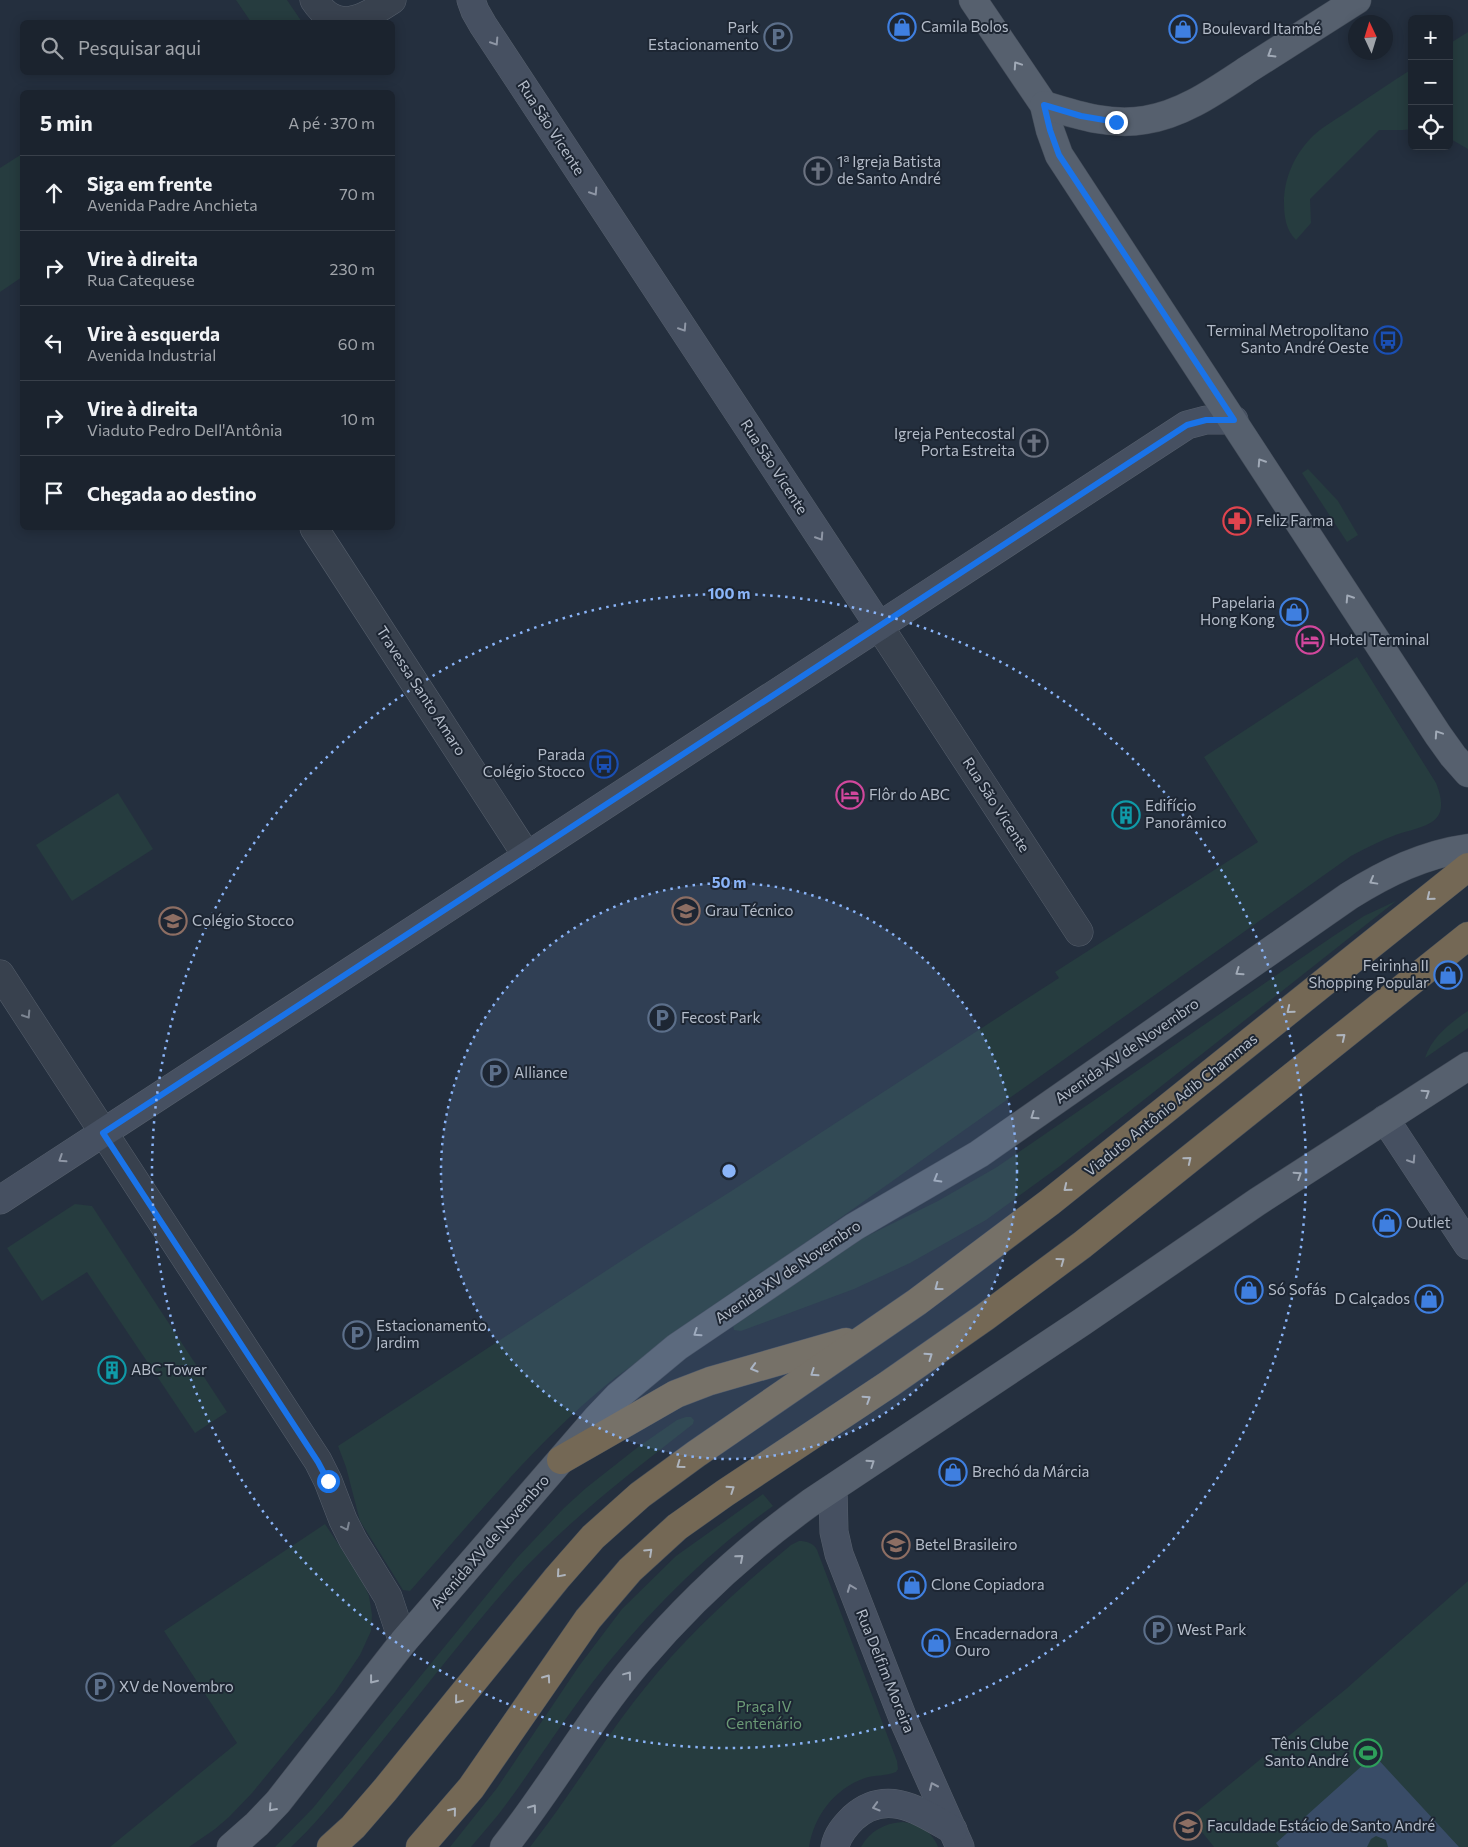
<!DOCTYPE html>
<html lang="pt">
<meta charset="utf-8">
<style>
:root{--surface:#1b232e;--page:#282f3a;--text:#f1f3f6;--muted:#a0a4aa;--line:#39404a}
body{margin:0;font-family:Commissioner,sans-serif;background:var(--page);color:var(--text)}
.controls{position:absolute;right:15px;top:15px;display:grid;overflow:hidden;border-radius:8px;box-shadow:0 2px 12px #0003}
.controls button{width:45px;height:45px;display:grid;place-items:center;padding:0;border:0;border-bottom:1px solid var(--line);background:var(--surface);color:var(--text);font:25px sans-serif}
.compass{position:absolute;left:1348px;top:15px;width:45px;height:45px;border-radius:50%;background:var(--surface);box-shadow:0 2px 12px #0003;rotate:356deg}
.stop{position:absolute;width:15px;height:15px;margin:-11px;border:4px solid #1a73e8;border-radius:50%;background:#fff}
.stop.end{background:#1a73e8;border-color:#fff;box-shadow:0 1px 5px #0008}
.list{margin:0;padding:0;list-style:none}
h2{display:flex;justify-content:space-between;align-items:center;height:65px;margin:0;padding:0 20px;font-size:21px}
h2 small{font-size:16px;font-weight:400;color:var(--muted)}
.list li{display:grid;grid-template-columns:32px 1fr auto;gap:15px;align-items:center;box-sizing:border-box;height:75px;padding:0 20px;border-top:1px solid var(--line)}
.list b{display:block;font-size:19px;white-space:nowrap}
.list p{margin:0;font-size:16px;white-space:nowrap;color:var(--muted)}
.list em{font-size:16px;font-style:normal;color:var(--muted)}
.icon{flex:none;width:28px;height:28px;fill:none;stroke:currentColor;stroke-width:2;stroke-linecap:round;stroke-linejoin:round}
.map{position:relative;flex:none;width:1468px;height:1847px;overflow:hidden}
.search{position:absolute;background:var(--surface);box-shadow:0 2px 12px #0003;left:20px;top:20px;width:375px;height:55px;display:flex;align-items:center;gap:12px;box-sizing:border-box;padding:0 18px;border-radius:8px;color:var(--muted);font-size:19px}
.panel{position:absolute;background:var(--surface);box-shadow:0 2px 12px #0003;left:20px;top:90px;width:375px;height:440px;border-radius:8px}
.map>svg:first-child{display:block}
.green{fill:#263c3f}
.water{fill:#394c67}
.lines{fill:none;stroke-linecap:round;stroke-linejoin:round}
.street-casing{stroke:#565f6c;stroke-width:29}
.secondary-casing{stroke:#565f6c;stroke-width:29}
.primary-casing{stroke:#414a57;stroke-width:29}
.highway-casing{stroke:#434c59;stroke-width:29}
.street{stroke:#38414e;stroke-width:28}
.secondary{stroke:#465061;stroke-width:28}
.primary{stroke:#56606e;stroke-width:28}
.highway{stroke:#746855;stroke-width:28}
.oneway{stroke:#8e96a5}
.oneway2{stroke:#a1aab7}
.oneway3{stroke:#aeb4bd}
.oneway4{stroke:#7c8592}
.route{stroke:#1a73e8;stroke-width:6}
.ring{fill:none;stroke:#8ab4f8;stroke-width:2.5;stroke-dasharray:2.5 5}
.labels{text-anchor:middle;stroke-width:4;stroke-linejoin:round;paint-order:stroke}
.poi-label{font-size:15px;fill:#b4bcc9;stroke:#1d2633;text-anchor:start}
.street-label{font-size:15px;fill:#b4bcc9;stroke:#1d2633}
.park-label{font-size:15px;fill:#6b9a76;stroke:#1d2633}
.centre{fill:#8ab4f8;stroke:#1d2633;stroke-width:2.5}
.ring-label{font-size:15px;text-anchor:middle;font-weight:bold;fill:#8ab4f8;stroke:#1d2633;stroke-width:4;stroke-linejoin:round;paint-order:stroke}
</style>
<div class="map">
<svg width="1468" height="1847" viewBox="0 0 1468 1847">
<rect width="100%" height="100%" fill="#242f3e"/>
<g class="green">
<path d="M236 0H287L302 22H251Z"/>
<path d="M1468 32V149L1449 138V44Z"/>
<path d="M1412 69V129L1403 130H1379L1310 199 1311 223 1296 240C1286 230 1284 217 1284 202 1284 179 1294 156 1310 139 1320 128 1335 120 1347 112 1369 97 1390 83 1412 69Z"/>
<path d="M22 154V277L0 292V168Z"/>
<path d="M1308 469 1338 501 1358 535 1347 542 1302 473Z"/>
<path d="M1357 657 1436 783C1452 823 1428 825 1398 834 1382 840 1366 848 1351 856L616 1377C541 1436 474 1519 410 1591L403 1590 360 1521 346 1467 338 1446 644 1246 733 1190 1014 1007 1059 978 1055 972 1258 842 1204 757Z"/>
<path d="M118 793 153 849 72 901 36 845Z"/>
<path d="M1396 901 1060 1166 986 1220 910 1263 854 1289 741 1331 734 1330 733 1326 853 1243 938 1201 997 1167 1332 937 1364 916Z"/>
<path d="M1468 1011V1028L1425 1058C1431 1038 1451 1022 1468 1011Z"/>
<path d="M75 1204 92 1206 227 1412 195 1433 87 1272 42 1301 7 1248Z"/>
<path d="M686 1417H691L694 1420 693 1424C629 1474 565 1523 511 1583 462 1639 417 1698 370 1756 345 1787 320 1820 291 1847H275L313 1808 517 1558 564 1508 586 1488 638 1447 677 1420Z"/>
<path d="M763 1494 773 1506C704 1555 644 1616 592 1683 559 1726 531 1772 498 1815 489 1826 480 1836 471 1847H450L497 1788 579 1666 622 1609 676 1556Z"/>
<path d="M325 1524 361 1578 369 1596 372 1615 371 1631 360 1655 335 1692 252 1793 229 1817 215 1829 189 1847H110L237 1743 164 1631Z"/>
<path d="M799 1541C806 1541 814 1543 817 1550L897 1761 898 1769 896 1772C886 1776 875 1775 865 1778 834 1789 814 1816 809 1847H530C570 1796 603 1740 644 1689 687 1635 738 1589 791 1545Z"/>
<path d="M1468 1581V1847H1214L1190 1817 1346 1689Z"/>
<path d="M903 1822C918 1824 932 1831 938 1847H861C870 1831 884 1823 903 1822Z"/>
</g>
<path class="water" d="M1374 1755 1459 1847H1388L1386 1840 1376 1836 1371 1839 1367 1847H1279L1276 1843Z"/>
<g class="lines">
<g class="street-casing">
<g id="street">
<path d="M314 0C338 36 364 18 392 0"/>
<path d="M314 528 527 856"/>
<path d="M879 626 1079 932"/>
<path d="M0 974 318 1461 328 1481 343 1520 353 1540 388 1597 403 1642"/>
</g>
</g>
<g class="secondary-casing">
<g id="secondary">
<path d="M471 0 475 11 483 25 879 626"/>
<path d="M1385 1119 1468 1245"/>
<path d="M0 1200 1187 425 1206 420H1234"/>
<path d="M833 1489 834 1532 839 1554 904 1721 960 1847"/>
<path d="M835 1847C837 1835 845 1826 853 1818 887 1787 921 1812 953 1830"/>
</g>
</g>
<g class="primary-casing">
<g id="primary">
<path d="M973 0 1044 105 1050 130 1059 155 1438 735 1453 756 1468 773"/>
<path d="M1044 105C1077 115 1110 126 1145 120 1184 114 1218 89 1250 68 1286 45 1321 23 1357 0"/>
<path d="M231 1847 257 1824 278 1802 403 1642 597 1418 618 1396 677 1347 854 1227 979 1154 1349 896C1386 873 1424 854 1468 848"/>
<path d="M504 1847C551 1788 589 1720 638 1662 688 1603 746 1549 810 1503L1082 1322 1257 1202 1468 1066"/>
</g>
</g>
<g class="highway-casing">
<g id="highway">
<path d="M561 1460 676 1394 710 1381 846 1342"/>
<path d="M331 1847 353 1827 385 1790 557 1578 593 1537 640 1495 696 1454 917 1302 1050 1202 1468 867"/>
<path d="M420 1847 471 1788 588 1619 630 1570 677 1527 725 1493 889 1384 985 1317 1082 1245 1468 936"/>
</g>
</g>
<use href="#street" class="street"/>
<use href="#secondary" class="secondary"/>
<use href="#primary" class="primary"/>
<use href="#highway" class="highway"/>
</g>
<defs><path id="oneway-chevron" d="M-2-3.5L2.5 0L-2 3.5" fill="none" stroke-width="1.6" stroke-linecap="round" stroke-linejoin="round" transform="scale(1.25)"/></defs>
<g class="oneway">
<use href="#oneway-chevron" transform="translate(495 42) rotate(57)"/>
<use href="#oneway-chevron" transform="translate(594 192) rotate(57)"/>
<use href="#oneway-chevron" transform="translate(683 328) rotate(57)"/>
<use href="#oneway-chevron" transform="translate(820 537) rotate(57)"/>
<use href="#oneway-chevron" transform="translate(62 1159) rotate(147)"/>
<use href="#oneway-chevron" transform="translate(1412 1160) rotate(57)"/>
<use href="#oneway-chevron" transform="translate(851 1588) rotate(-111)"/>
<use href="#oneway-chevron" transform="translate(933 1786) rotate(-114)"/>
<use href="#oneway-chevron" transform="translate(876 1807) rotate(164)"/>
</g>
<g class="oneway2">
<use href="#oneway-chevron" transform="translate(1271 54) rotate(148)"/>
<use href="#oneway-chevron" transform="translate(1017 65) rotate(-124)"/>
<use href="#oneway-chevron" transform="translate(1261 462) rotate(-123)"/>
<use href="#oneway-chevron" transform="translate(1349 598) rotate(-123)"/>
<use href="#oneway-chevron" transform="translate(1438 734) rotate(-124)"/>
<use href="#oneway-chevron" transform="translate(1373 881) rotate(151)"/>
<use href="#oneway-chevron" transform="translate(1239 972) rotate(145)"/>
<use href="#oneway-chevron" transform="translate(1426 1093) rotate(-33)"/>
<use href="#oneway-chevron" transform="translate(1034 1116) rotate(145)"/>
<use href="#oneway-chevron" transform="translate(1298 1175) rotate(-33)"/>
<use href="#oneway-chevron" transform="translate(937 1179) rotate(150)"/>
<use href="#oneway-chevron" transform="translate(697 1333) rotate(146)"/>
<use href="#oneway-chevron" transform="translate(871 1463) rotate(-34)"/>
<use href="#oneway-chevron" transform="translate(740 1558) rotate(-41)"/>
<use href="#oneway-chevron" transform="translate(628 1675) rotate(-53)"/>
<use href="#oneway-chevron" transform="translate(373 1680) rotate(128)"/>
<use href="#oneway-chevron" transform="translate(272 1808) rotate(132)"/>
<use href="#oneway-chevron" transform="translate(533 1808) rotate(-54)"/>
</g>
<g class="oneway3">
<use href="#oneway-chevron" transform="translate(1430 897) rotate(141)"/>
<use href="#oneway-chevron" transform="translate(1290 1010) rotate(141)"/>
<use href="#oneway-chevron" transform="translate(1342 1037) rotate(-39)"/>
<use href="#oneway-chevron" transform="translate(1188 1160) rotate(-39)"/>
<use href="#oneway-chevron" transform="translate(1067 1188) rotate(141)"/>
<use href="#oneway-chevron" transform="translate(1061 1261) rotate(-36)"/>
<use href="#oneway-chevron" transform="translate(938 1287) rotate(143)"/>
<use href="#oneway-chevron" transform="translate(929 1356) rotate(-35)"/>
<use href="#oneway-chevron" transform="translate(754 1368) rotate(164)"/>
<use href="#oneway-chevron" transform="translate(814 1373) rotate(146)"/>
<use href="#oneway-chevron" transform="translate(867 1399) rotate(-33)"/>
<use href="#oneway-chevron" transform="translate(680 1465) rotate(144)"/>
<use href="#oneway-chevron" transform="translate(731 1489) rotate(-34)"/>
<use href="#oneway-chevron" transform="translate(649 1552) rotate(-43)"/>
<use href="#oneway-chevron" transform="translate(560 1574) rotate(131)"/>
<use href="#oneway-chevron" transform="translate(547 1678) rotate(-55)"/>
<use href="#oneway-chevron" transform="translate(458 1700) rotate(129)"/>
<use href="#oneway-chevron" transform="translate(453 1811) rotate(-51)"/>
</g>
<g class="oneway4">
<use href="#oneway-chevron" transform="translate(27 1015) rotate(57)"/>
<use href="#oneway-chevron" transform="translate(346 1527) rotate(64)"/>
</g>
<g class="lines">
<path class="route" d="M328 1481 318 1462 103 1133 1187 425 1206 420H1234L1059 155 1050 130 1044 105 1081 116 1116 122"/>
</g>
<circle cx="729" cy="1171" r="288" fill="#8ab4f8" fill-opacity=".12"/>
<g class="ring">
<circle cx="729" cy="1171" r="288"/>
<circle cx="729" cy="1171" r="577"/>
</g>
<defs>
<g id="shop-ring" transform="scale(1.4375)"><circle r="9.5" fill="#1d2633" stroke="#3f7fe0" stroke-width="1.5"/><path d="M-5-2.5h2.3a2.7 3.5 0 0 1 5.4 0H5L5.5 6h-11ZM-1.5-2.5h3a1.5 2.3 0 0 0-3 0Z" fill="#3f7fe0"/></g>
<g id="parking-ring" transform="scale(1.4375)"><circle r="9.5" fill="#1d2633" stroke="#5c6f8a" stroke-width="1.5"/><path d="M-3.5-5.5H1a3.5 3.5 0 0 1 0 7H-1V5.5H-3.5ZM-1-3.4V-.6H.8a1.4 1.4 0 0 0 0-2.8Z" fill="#5c6f8a"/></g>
<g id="church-ring" transform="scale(1.4375)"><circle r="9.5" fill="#1d2633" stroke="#6b7280" stroke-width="1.5"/><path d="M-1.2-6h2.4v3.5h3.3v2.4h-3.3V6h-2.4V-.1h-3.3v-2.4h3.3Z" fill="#6b7280"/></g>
<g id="bus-ring" transform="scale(1.4375)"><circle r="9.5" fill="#1d2633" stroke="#1a4fb4" stroke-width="1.5"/><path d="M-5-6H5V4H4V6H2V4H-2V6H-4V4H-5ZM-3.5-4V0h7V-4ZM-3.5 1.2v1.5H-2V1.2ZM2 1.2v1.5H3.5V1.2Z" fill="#1a4fb4"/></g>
<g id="pharmacy-ring" transform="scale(1.4375)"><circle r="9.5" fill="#1d2633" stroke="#e0444e" stroke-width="1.5"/><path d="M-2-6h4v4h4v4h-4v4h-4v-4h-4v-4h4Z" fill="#e0444e"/></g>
<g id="hotel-ring" transform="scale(1.4375)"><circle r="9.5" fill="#1d2633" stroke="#d1479c" stroke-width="1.5"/><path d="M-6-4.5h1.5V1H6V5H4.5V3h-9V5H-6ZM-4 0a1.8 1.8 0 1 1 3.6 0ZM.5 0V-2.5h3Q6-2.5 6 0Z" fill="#d1479c"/></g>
<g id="building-ring" transform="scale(1.4375)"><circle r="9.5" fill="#1d2633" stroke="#0f9aa8" stroke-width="1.5"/><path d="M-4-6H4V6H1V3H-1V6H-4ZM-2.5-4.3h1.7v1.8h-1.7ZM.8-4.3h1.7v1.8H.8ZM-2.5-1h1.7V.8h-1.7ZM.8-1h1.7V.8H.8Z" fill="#0f9aa8"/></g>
<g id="university-ring" transform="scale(1.4375)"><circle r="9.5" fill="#1d2633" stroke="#8d6e63" stroke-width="1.5"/><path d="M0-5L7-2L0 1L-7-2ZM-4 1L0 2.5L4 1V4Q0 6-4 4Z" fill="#8d6e63"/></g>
<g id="school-ring" transform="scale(1.4375)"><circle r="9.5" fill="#1d2633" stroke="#8d6e63" stroke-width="1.5"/><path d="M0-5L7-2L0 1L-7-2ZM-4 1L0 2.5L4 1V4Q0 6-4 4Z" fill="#8d6e63"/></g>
<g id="stadium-ring" transform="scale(1.4375)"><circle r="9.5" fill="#1d2633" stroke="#2e9e5b" stroke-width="1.5"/><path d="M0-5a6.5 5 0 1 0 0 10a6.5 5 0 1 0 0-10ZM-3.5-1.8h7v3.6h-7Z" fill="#2e9e5b"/></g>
</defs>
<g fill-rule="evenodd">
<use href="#shop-ring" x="902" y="27"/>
<use href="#shop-ring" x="1183" y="29"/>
<use href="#parking-ring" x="778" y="37"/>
<use href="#church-ring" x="818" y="171"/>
<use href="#bus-ring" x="1388" y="340"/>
<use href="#church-ring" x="1034" y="443"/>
<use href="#pharmacy-ring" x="1237" y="521"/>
<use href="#shop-ring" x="1294" y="612"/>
<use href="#hotel-ring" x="1310" y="640"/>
<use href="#bus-ring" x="604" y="764"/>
<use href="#hotel-ring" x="850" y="795"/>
<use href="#building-ring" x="1126" y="815"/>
<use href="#university-ring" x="686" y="911"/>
<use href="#school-ring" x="173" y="921"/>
<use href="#shop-ring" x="1448" y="975"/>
<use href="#parking-ring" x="662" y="1018"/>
<use href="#parking-ring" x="495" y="1073"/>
<use href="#shop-ring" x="1387" y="1223"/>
<use href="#shop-ring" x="1249" y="1290"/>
<use href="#shop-ring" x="1429" y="1299"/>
<use href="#parking-ring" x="357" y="1335"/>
<use href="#building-ring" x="112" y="1370"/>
<use href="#shop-ring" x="953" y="1472"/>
<use href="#school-ring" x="896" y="1545"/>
<use href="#shop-ring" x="912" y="1585"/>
<use href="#parking-ring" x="1158" y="1630"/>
<use href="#shop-ring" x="936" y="1643"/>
<use href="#parking-ring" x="100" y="1687"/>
<use href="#stadium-ring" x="1368" y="1753"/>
<use href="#university-ring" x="1188" y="1826"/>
</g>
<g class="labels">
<g class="poi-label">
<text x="921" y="32">Camila Bolos</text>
<text x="759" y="33" text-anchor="end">Park<tspan x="759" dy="17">Estacionamento</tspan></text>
<text x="1202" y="34">Boulevard Itambé</text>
<text x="837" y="167">1ª Igreja Batista<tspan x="837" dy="17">de Santo André</tspan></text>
<text x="1369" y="336" text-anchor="end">Terminal Metropolitano<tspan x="1369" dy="17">Santo André Oeste</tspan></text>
<text x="1015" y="439" text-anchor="end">Igreja Pentecostal<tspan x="1015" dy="17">Porta Estreita</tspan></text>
<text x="1256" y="526">Feliz Farma</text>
<text x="1275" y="608" text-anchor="end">Papelaria<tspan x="1275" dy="17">Hong Kong</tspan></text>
<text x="1329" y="645">Hotel Terminal</text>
<text x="585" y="760" text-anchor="end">Parada<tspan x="585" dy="17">Colégio Stocco</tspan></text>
<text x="869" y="800">Flôr do ABC</text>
<text x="1145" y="811">Edifício<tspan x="1145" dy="17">Panorâmico</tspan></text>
<text x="705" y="916">Grau Técnico</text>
<text x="192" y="926">Colégio Stocco</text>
<text x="1429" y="971" text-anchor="end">Feirinha II<tspan x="1429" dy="17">Shopping Popular</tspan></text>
<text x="681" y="1023">Fecost Park</text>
<text x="514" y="1078">Alliance</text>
<text x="1406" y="1228">Outlet</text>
<text x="1268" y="1295">Só Sofás</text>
<text x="1410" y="1304" text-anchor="end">D Calçados</text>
<text x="376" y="1331">Estacionamento<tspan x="376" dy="17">Jardim</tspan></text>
<text x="131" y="1375">ABC Tower</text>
<text x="972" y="1477">Brechó da Márcia</text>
<text x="915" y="1550">Betel Brasileiro</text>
<text x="931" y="1590">Clone Copiadora</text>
<text x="1177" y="1635">West Park</text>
<text x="955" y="1639">Encadernadora<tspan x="955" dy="17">Ouro</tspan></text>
<text x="119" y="1692">XV de Novembro</text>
<text x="1349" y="1749" text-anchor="end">Tênis Clube<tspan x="1349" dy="17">Santo André</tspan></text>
<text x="1207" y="1831">Faculdade Estácio de Santo André</text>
</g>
<g class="street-label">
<text transform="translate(551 128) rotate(57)" y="5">Rua São Vicente</text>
<text transform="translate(774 467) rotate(57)" y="5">Rua São Vicente</text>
<text transform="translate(421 691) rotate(57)" y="5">Travessa Santo Amaro</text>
<text transform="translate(996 805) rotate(57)" y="5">Rua São Vicente</text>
<text transform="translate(1127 1051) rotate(-35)" y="5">Avenida XV de Novembro</text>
<text transform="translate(1171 1105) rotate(-39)" y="5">Viaduto Antônio Adib Chammas</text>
<text transform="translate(788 1272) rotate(-34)" y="5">Avenida XV de Novembro</text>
<text transform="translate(490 1542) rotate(-49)" y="5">Avenida XV de Novembro</text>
<text transform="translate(885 1671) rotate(68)" y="5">Rua Delfim Moreira</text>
</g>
<g class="park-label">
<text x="764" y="1712">Praça IV<tspan x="764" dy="17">Centenário</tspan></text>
</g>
</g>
<circle cx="729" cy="1171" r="8" class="centre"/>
<g class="ring-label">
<text x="729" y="599">100 m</text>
<text x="729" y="888">50 m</text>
</g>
</svg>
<div class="controls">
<button>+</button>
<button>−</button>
<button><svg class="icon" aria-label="locate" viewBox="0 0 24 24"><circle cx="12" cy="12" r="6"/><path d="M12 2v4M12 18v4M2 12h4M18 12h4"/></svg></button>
</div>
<svg class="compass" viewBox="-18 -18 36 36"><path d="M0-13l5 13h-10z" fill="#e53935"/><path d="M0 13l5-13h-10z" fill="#a0a4aa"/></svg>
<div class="stop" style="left:328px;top:1481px"></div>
<div class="stop end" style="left:1116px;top:122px"></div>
<div class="search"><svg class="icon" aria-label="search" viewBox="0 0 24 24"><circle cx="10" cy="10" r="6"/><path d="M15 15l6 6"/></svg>Pesquisar aqui</div>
<section class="panel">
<h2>5 min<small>A pé · 370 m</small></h2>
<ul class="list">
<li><svg class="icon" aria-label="ahead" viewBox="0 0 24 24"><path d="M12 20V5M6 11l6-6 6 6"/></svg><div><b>Siga em frente</b><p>Avenida Padre Anchieta</p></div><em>70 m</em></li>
<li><svg class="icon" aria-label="right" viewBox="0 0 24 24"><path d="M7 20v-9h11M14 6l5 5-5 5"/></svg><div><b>Vire à direita</b><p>Rua Catequese</p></div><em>230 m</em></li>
<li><svg class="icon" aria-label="left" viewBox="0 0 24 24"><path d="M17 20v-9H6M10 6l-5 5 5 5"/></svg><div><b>Vire à esquerda</b><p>Avenida Industrial</p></div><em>60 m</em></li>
<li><svg class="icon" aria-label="right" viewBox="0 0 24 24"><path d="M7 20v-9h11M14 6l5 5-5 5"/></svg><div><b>Vire à direita</b><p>Viaduto Pedro Dell'Antônia</p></div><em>10 m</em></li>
<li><svg class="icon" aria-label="arrive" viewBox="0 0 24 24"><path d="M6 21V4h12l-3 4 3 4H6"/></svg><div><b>Chegada ao destino</b></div></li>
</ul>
</section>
</div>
